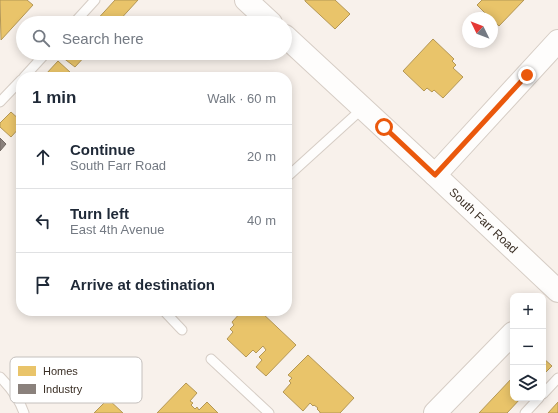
<!DOCTYPE html>
<meta charset="utf-8">
<style>
:root{--surface:#fff;--page:#f2f2f3;--text:#1f2937;--muted:#747a83;--line:#e0e1e3}
body{margin:0;font-family:Helvetica,sans-serif;background:var(--page);color:var(--text)}
.controls{position:absolute;right:12px;bottom:12px;display:grid;overflow:hidden;border-radius:8px;box-shadow:0 2px 10px #0003}
.controls button{width:36px;height:36px;display:grid;place-items:center;padding:0;border:0;border-bottom:1px solid var(--line);background:var(--surface);color:var(--text);font:20px sans-serif}
.compass{position:absolute;left:462px;top:12px;width:36px;height:36px;border-radius:50%;background:var(--surface);box-shadow:0 2px 10px #0003;rotate:313deg}
.stop{position:absolute;width:12px;height:12px;margin:-9px;border:3px solid #ea580c;border-radius:50%;background:#fff}
.stop.end{background:#ea580c;border-color:#fff;box-shadow:0 1px 4px #0008}
.list{margin:0;padding:0;list-style:none}
h2{display:flex;justify-content:space-between;align-items:center;height:52px;margin:0;padding:0 16px;font-size:17px}
h2 small{font-size:13px;font-weight:400;color:var(--muted)}
.list li{display:grid;grid-template-columns:26px 1fr auto;gap:12px;align-items:center;box-sizing:border-box;height:64px;padding:0 16px;border-top:1px solid var(--line)}
.list b{display:block;font-size:15px;white-space:nowrap}
.list p{margin:0;font-size:13px;white-space:nowrap;color:var(--muted)}
.list em{font-size:13px;font-style:normal;color:var(--muted)}
.icon{flex:none;width:22px;height:22px;fill:none;stroke:currentColor;stroke-width:2;stroke-linecap:round;stroke-linejoin:round}
.map{position:relative;flex:none;width:558px;height:413px;overflow:hidden}
.search{position:absolute;background:var(--surface);box-shadow:0 2px 10px #0003;left:16px;top:16px;width:276px;height:44px;display:flex;align-items:center;gap:10px;box-sizing:border-box;padding:0 14px;border-radius:22px;color:var(--muted);font-size:15px}
.panel{position:absolute;background:var(--surface);box-shadow:0 2px 10px #0003;left:16px;top:72px;width:276px;height:244px;border-radius:16px}
.map>svg:first-child{display:block}
.homes{fill:#e9c46a;stroke:#b49755}
.industry{fill:#8a817c;stroke:#726862}
.lines{fill:none;stroke-linecap:round;stroke-linejoin:round}
.lane-casing{stroke:#d6cdc5;stroke-width:11}
.secondary-casing{stroke:#d6cdc5;stroke-width:24}
.lane{stroke:#fefdfc;stroke-width:9}
.secondary{stroke:#fefdfc;stroke-width:22}
.route{stroke:#ea580c;stroke-width:5}
.labels{text-anchor:middle;stroke-width:4;stroke-linejoin:round;paint-order:stroke}
.street-label{font-size:12px;fill:#3a2e24;stroke:#fff}
.key{fill:#fff;stroke:#c4c0bd;stroke-width:1}
.key-label{font-size:11px;fill:#3a2e24}
</style>
<div class="map">
<svg width="558" height="413" viewBox="0 0 558 413">
<rect width="100%" height="100%" fill="#f8f1eb"/>
<g class="homes">
<path d="M0 0H27L33 5 1 40Z"/>
<path d="M115 0H138L117 23H94Z"/>
<path d="M305 0H335L350 14 335 29 305 1Z"/>
<path d="M482 0H524L499 26 492 20V18H490L477 5Z"/>
<path d="M433 39 454 59 452 61 456 65 453 68 463 77 443 98 434 90 432 92 427 88 424 91 403 71Z"/>
<path d="M66 53H88L75 67 62 57Z"/>
<path d="M58 61 71 73 68 77H49L46 74Z"/>
<path d="M11 112 21 121V126L11 137 0 127V123Z"/>
<path d="M242 311H260L296 345 266 376 256 367 262 360 259 357 266 350 263 346 256 353 253 350 246 357 227 339 233 332 230 329 234 325 232 322Z"/>
<path d="M308 355 354 398 340 413H320V412L317 409 318 408 314 405 313 406 310 403 303 411 283 392 291 383 289 381 292 378 288 375Z"/>
<path d="M543 358 552 366 543 375Z"/>
<path d="M513 377V398H521L507 413H479Z"/>
<path d="M186 383 197 393 190 401 193 403 191 405 195 409 197 407 199 410 207 402 218 413H157Z"/>
<path d="M108 399 123 413H94Z"/>
<path d="M558 402V413H548Z"/>
</g>
<path class="industry" d="M0 138 6 144 0 151Z"/>
<g class="lines">
<g class="lane-casing">
<g id="lane">
<path d="M74 23 95 0"/>
<path d="M24 77 46 53"/>
<path d="M0 102 21 80"/>
<path d="M287 177 363 108"/>
<path d="M164 311 182 330"/>
<path d="M211 359 269 413"/>
<path d="M0 377C11 388 19 398 24 413"/>
<path d="M543 394 558 378"/>
<path d="M525 413 539 398"/>
</g>
</g>
<g class="secondary-casing">
<g id="secondary">
<path d="M246 0 271 23"/>
<path id="s1" d="M285 36 435 175 558 291"/>
<path d="M435 175 558 41"/>
<path d="M435 413 513 333"/>
</g>
</g>
<use href="#lane" class="lane"/>
<use href="#secondary" class="secondary"/>
</g>
<g class="lines">
<path class="route" d="M384 127 435 175 527 75"/>
</g>
<g class="labels">
<g class="street-label">
<text dy="4" stroke="none"><textPath href="#s1" startOffset="271">South Farr Road</textPath></text>
</g>
</g>
<rect x="10" y="357" width="132" height="46" rx="6" class="key"/>
<rect x="18" y="366" width="18" height="10" fill="#e9c46a"/>
<rect x="18" y="384" width="18" height="10" fill="#8a817c"/>
<g class="key-label">
<text x="43" y="375">Homes</text>
<text x="43" y="393">Industry</text>
</g>
</svg>
<div class="controls">
<button>+</button>
<button>−</button>
<button><svg class="icon" aria-label="layers" viewBox="0 0 24 24"><path d="M12 4l9 5-9 5-9-5zM3 14l9 5 9-5"/></svg></button>
</div>
<svg class="compass" viewBox="-18 -18 36 36"><path d="M0-13l5 13h-10z" fill="#e53935"/><path d="M0 13l5-13h-10z" fill="#747a83"/></svg>
<div class="stop" style="left:384px;top:127px"></div>
<div class="stop end" style="left:527px;top:75px"></div>
<div class="search"><svg class="icon" aria-label="search" viewBox="0 0 24 24"><circle cx="10" cy="10" r="6"/><path d="M15 15l6 6"/></svg>Search here</div>
<section class="panel">
<h2>1 min<small>Walk · 60 m</small></h2>
<ul class="list">
<li><svg class="icon" aria-label="ahead" viewBox="0 0 24 24"><path d="M12 20V5M6 11l6-6 6 6"/></svg><div><b>Continue</b><p>South Farr Road</p></div><em>20 m</em></li>
<li><svg class="icon" aria-label="left" viewBox="0 0 24 24"><path d="M17 20v-9H6M10 6l-5 5 5 5"/></svg><div><b>Turn left</b><p>East 4th Avenue</p></div><em>40 m</em></li>
<li><svg class="icon" aria-label="arrive" viewBox="0 0 24 24"><path d="M6 21V4h12l-3 4 3 4H6"/></svg><div><b>Arrive at destination</b></div></li>
</ul>
</section>
</div>
